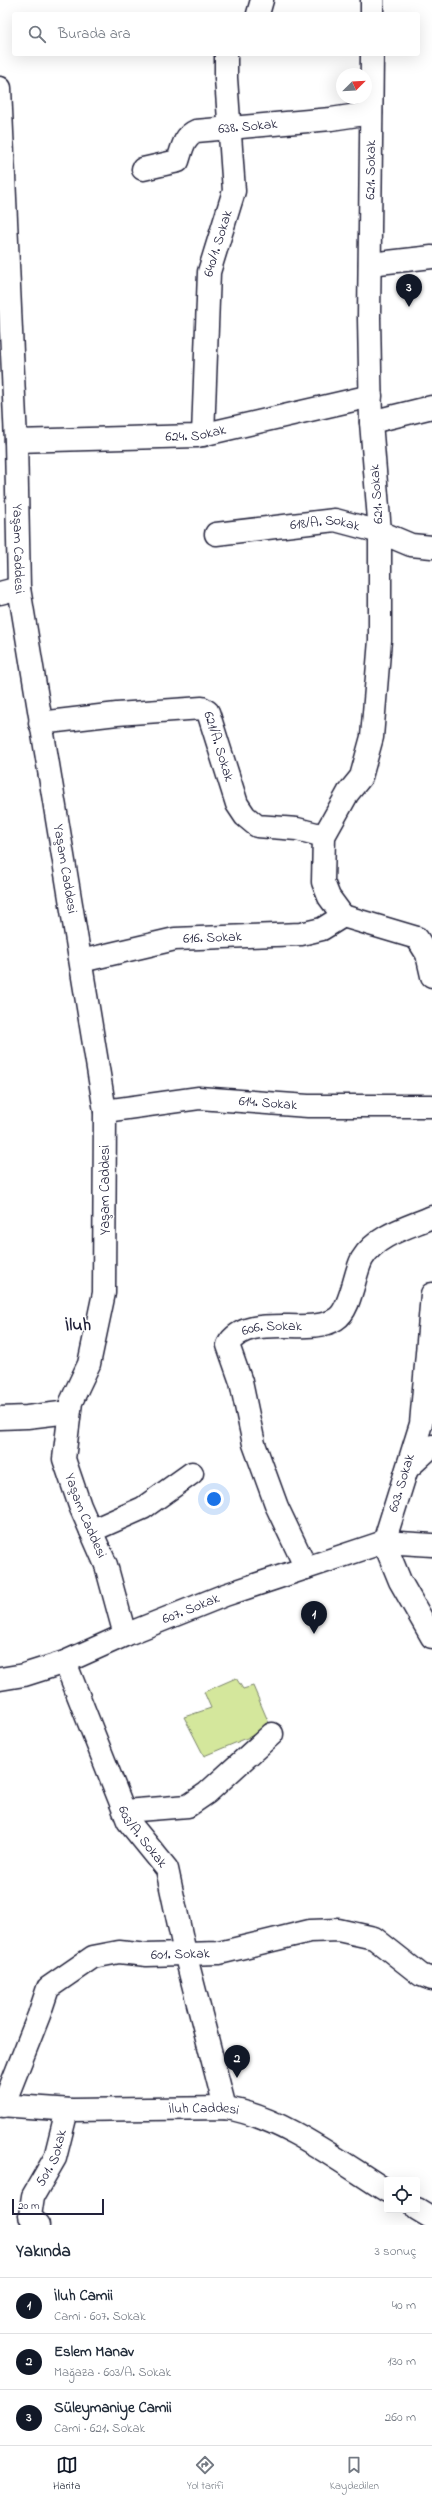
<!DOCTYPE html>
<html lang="tr">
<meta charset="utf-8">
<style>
body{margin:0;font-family:"Indie Flower",sans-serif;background:#f2f2f3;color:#1f2937}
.controls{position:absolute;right:12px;bottom:12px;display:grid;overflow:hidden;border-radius:4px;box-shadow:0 4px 16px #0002}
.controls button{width:36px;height:36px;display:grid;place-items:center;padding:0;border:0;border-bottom:1px solid #e0e1e3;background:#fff;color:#1f2937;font:20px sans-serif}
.compass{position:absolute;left:336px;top:68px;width:36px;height:36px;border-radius:50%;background:#fff;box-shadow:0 4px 16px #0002;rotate:66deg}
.scale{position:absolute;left:12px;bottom:10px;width:92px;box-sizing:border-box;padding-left:4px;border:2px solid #22223b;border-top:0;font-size:11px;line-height:14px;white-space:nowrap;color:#22223b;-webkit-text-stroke:3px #fff;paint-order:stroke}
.you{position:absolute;left:214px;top:1499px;width:14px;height:14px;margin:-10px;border:3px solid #fff;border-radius:50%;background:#1a73e8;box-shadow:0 0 0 6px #1a73e833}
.badge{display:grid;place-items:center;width:26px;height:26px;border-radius:50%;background:#111827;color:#fff;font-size:13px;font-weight:700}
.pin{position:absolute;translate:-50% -33px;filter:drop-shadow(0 1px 2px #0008)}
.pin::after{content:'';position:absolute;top:21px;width:14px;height:12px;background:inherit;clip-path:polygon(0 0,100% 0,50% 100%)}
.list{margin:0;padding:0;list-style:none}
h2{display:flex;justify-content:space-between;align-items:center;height:52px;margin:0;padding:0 16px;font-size:17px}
h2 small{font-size:13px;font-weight:400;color:#747a83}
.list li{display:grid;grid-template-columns:26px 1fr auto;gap:12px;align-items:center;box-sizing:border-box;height:56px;padding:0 16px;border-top:1px solid #e0e1e3}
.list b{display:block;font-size:15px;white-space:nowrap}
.list p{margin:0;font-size:13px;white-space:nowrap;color:#747a83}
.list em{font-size:13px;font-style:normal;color:#747a83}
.icon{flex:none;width:22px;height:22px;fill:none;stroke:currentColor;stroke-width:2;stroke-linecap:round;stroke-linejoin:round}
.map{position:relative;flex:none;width:432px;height:2225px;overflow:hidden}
.search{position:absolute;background:#fff;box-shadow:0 4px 16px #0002;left:12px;right:12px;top:12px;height:44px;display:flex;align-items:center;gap:10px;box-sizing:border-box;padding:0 14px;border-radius:4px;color:#747a83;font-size:15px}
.sheet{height:220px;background:#fff}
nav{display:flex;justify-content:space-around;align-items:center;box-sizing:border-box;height:56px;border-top:1px solid #e0e1e3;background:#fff;font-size:11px;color:#747a83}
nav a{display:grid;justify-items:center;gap:2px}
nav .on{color:#111827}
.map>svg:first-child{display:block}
.garden{fill:#d4e79c;stroke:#7b846c}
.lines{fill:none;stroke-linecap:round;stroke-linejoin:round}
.minor-casing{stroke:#22223b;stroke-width:25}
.minor{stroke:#fff;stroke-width:22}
.labels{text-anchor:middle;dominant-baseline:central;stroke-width:3;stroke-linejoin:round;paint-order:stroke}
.street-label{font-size:14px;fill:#22223b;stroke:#fff}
.district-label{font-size:18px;font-weight:bold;fill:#22223b;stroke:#fff}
</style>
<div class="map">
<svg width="432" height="2225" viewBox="0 0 432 2225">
<rect width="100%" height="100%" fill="#fff"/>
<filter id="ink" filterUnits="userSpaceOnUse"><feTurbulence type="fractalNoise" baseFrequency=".025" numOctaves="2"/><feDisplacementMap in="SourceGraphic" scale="8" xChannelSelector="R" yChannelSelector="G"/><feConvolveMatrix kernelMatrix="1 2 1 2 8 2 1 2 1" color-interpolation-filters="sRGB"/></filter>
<g filter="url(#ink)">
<polygon class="garden" points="236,1678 243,1689 253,1686 271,1728 204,1756 184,1717 211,1708 204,1692"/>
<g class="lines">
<g class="minor-casing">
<g id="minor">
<polyline points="258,14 262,0"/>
<polyline points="372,14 372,0"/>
<path id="s1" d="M0 88 16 441 19 588 105 1111 104 1293 89 1364 71 1402 64 1459 80 1506 106 1565 125 1635"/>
<path id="s2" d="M143 169 178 161C182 149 184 136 196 131L331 119 371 113"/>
<polyline points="370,264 432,257"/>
<polyline points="371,422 432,407"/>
<path id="s3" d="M203 435 209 272 234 191 226 78V54"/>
<path id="s4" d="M16 441 197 436 371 396"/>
<path id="s5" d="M216 534 335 520 380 532 411 545 432 547"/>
<polyline points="0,593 19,588"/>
<path id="s6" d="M40 723 117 714 202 708 208 712 237 804 245 816 257 826 297 829 324 836"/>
<path id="s7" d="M343 916 329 897 323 882 324 836 348 793 361 777 372 737 380 640V532L371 422 369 318 372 54"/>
<polyline points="343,916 417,938 427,954 432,976"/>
<path id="s8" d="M81 961 175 939 301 934 322 929 343 916"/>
<path id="s9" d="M105 1111 199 1098 308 1106H432"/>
<polyline points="432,1294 421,1424 384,1542 400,1581 432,1637"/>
<polyline points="0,1418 27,1417 69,1412"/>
<polyline points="408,1468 432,1446"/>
<polyline points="91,1531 143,1508 192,1473"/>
<path id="s10" d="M306 1568 277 1507 254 1444 241 1382 228 1345C247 1311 309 1337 336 1319 351 1310 354 1274 362 1259 376 1235 409 1227 432 1217"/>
<path id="s11" d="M65 1662 128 1821 167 1869 185 1953 225 2108"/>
<path id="s12" d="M0 1679 24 1675 65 1662 125 1635 225 1595 384 1542 432 1545"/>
<polyline points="125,1811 188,1806 207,1793 272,1734"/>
<path id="s13" d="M0 2105 72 2110 225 2108C281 2116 339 2161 387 2191"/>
<path id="s14" d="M3 2106 39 2015 48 1988 93 1957 119 1952 147 1955 219 1953 310 1931 338 1930 374 1938 421 1975 432 1979"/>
<polyline points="417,2209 432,2218"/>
<path id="s15" d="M38 2225 30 2216 33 2196 55 2158 67 2110"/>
</g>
</g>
<use href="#minor" class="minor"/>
</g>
</g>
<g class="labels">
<g class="street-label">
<text stroke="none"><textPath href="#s2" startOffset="124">638. Sokak</textPath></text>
<text stroke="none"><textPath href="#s7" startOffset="765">621. Sokak</textPath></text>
<text stroke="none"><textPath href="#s3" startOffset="193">640/1. Sokak</textPath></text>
<text stroke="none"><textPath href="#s4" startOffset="180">624. Sokak</textPath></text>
<text transform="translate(377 494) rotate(-94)">621. Sokak</text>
<text stroke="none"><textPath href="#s5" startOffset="110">618/A. Sokak</textPath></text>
<text stroke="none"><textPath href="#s1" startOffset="461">Yaşam Caddesi</textPath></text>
<text stroke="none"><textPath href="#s6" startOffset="206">621/A. Sokak</textPath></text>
<text stroke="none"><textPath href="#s1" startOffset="785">Yaşam Caddesi</textPath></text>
<text stroke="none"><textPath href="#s8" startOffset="134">616. Sokak</textPath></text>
<text stroke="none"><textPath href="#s9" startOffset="164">614. Sokak</textPath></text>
<text transform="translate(105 1190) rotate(-90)">Yaşam Caddesi</text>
<text stroke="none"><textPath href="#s10" startOffset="287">606. Sokak</textPath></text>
<text transform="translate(402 1483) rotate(-73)">603. Sokak</text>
<text stroke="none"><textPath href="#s1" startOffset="1445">Yaşam Caddesi</textPath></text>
<text stroke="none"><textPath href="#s12" startOffset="204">607. Sokak</textPath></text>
<text stroke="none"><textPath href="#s11" startOffset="192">603/A. Sokak</textPath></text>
<text stroke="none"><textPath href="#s14" startOffset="269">601. Sokak</textPath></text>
<text stroke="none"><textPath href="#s13" startOffset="204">İluh Caddesi</textPath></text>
<text stroke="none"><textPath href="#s15" startOffset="75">501. Sokak</textPath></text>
</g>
<g class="district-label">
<text x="78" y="1326">İluh</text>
</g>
</g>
</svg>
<div class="controls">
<button><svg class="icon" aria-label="locate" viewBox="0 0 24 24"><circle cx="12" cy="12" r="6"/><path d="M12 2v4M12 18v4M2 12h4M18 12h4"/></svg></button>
</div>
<svg class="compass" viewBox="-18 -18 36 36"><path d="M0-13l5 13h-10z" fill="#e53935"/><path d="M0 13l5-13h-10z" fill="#747a83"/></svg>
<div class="scale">20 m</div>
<div class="you"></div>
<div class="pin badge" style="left:314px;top:1634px">1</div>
<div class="pin badge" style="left:237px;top:2078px">2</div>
<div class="pin badge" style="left:409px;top:307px">3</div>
<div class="search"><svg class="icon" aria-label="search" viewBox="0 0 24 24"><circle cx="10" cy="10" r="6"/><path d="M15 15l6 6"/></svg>Burada ara</div>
</div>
<section class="sheet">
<h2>Yakında<small>3 sonuç</small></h2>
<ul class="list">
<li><span class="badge">1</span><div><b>İluh Camii</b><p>Cami · 607. Sokak</p></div><em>40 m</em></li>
<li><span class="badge">2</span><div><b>Eslem Manav</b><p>Mağaza · 603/A. Sokak</p></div><em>130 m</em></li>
<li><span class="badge">3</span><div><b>Süleymaniye Camii</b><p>Cami · 621. Sokak</p></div><em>260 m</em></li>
</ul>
</section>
<nav>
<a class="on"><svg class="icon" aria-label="map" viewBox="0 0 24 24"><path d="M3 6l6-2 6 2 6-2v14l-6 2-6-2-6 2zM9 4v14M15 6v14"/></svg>Harita</a>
<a><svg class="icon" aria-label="directions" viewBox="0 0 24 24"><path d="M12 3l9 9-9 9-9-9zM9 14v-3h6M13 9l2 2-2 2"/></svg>Yol tarifi</a>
<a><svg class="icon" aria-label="saved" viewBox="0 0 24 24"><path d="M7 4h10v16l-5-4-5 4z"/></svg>Kaydedilen</a>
</nav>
